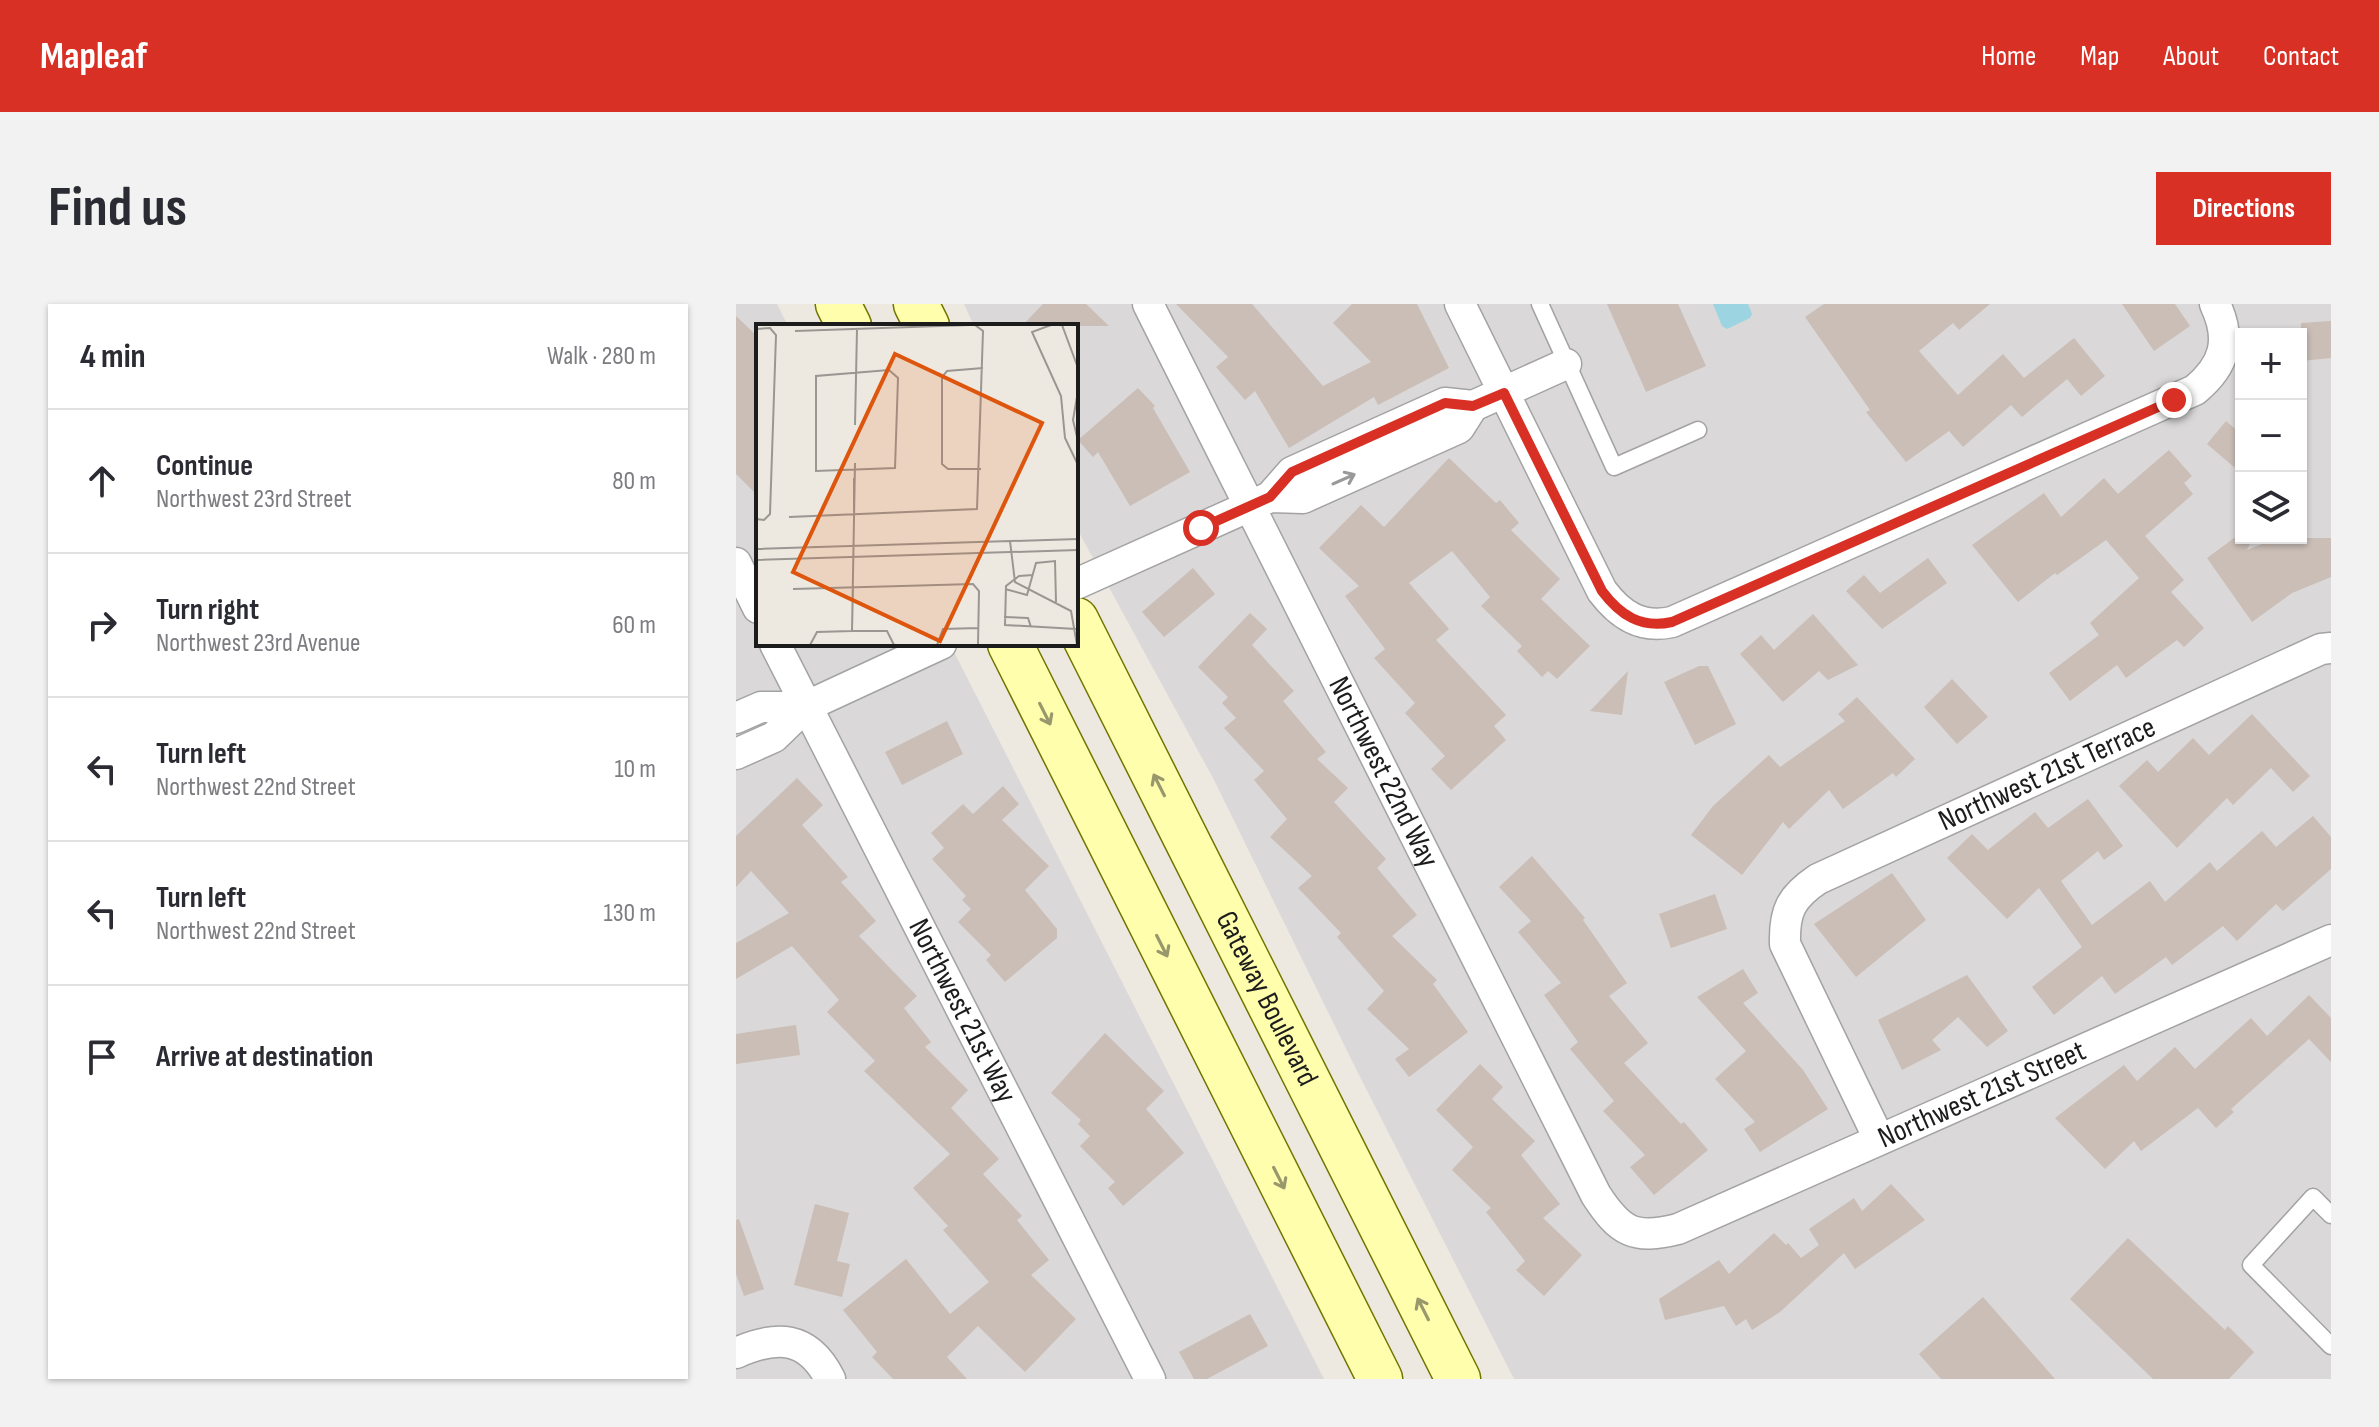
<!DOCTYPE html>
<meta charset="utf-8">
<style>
body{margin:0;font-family:"Sofia Sans Condensed",sans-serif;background:#f2f2f3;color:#2b2b33}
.controls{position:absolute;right:24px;top:24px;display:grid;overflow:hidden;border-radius:0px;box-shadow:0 2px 6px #0004}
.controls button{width:72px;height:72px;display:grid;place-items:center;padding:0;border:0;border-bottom:2px solid #e1e1e2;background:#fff;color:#2b2b33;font:40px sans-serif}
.stop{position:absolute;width:24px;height:24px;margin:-18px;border:6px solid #d93025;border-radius:50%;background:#fff}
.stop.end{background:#d93025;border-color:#fff;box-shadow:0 2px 8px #0008}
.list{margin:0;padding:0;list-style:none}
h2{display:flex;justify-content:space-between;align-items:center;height:104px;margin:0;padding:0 32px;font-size:34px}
h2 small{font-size:26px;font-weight:400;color:#7c7c81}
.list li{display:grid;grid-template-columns:52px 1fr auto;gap:24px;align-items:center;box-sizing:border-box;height:144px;padding:0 32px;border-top:2px solid #e1e1e2}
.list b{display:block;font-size:30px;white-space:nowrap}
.list p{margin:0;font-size:26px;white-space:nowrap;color:#7c7c81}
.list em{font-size:26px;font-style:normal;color:#7c7c81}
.icon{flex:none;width:44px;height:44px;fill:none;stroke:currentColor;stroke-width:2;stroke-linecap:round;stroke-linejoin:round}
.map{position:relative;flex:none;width:1595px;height:1075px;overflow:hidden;border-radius:0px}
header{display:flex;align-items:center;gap:48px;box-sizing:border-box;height:112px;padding:0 40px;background:#d93025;color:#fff}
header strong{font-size:38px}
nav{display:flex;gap:44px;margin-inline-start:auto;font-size:28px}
.intro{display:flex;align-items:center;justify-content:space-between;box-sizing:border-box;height:192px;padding:0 48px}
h1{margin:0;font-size:56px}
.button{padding:20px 36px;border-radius:0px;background:#d93025;color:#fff;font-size:28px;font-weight:700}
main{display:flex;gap:48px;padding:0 48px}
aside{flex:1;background:#fff;border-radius:0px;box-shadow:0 2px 6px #0004}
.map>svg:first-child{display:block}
.residential{fill:#dad8d9;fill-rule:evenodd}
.water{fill:#9cd5e1}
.building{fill:#cabeb6}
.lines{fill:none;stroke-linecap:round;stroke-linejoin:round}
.service-casing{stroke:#a3a3a3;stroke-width:19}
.minor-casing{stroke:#a3a3a3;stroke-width:33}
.secondary-casing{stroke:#707500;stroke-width:47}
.service{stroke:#fff;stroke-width:16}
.minor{stroke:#fff;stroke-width:30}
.secondary{stroke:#fffead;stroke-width:44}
.oneway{stroke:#999}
.oneway2{stroke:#99986c}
.route{stroke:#d93025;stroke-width:10}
.labels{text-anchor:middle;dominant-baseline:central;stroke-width:8;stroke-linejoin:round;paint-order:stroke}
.street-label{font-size:30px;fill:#1c1c1c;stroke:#fff}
.inset-road{fill:none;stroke:#9a9792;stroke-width:2}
.view{fill:#de560d;fill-opacity:0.15;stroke:#de560d;stroke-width:4}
.inset-edge{fill:none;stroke:#1c1c1c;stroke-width:4}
</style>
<header>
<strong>Mapleaf</strong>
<nav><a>Home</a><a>Map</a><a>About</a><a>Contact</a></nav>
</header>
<div class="intro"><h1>Find us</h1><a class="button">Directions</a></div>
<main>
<aside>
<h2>4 min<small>Walk · 280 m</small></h2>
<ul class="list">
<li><svg class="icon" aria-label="ahead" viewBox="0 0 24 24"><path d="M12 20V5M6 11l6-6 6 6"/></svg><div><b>Continue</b><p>Northwest 23rd Street</p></div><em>80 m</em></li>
<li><svg class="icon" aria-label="right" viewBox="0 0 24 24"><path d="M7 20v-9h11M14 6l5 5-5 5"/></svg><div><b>Turn right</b><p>Northwest 23rd Avenue</p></div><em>60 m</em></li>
<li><svg class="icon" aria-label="left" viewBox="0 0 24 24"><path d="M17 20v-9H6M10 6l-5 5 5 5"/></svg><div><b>Turn left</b><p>Northwest 22nd Street</p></div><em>10 m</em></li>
<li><svg class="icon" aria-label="left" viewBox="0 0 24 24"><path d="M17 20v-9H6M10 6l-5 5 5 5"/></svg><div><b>Turn left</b><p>Northwest 22nd Street</p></div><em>130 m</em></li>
<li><svg class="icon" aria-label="arrive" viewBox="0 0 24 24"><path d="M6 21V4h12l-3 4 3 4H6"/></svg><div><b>Arrive at destination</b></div></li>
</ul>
</aside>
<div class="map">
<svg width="1595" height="1075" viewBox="0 0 1595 1075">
<rect width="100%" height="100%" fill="#eee9e0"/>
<g class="residential">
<polygon points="0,0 41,0 52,22 22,22 22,340 214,340 588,1075 0,1075"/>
<path d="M228 0H1595V1075H778L621 767 478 476 340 223V22H238ZM1505 30H1565V234H1505Z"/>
</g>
<polygon class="water" points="977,0 1012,0 1016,10 1014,14 991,25 986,22"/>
<g class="building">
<polygon points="307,0 350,0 373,22 286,22"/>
<polygon points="440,0 516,0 587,82 635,58 597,19 616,0 681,0 713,64 642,101 638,93 553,144 519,87 509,96 480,63 492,53"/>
<polygon points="871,0 942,0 970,62 910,88"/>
<polygon points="1088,0 1254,0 1223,26 1217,19 1183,47 1222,91 1267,50 1288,74 1338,34 1369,72 1345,92 1331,75 1286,113 1275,101 1227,143 1213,127 1170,158 1130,108 1134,106 1069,13"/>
<polygon points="1386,0 1439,0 1454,22 1418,47"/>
<polygon points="0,12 22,33 22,192 0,170"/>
<polygon points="1595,17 1595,54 1565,57 1565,19"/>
<polygon points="402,84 419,102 417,104 454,168 394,202 362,148 357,153 342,136"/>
<polygon points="1490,117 1505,130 1505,169 1471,140"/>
<polygon points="1433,146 1456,172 1448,179 1457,190 1409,232 1448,276 1435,288 1468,324 1448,343 1441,336 1390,374 1381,361 1334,397 1313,369 1363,331 1354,319 1403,274 1370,236 1321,271 1319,269 1282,298 1236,241 1308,189 1325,213 1368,174 1382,190"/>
<polygon points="713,154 760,199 764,196 783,219 775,226 824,275 805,295 854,342 821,375 812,367 806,373 781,347 786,342 745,302 754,293 716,247 673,279 713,325 700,336 770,411 758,422 770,436 715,486 695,465 709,452 669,409 679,399 638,354 649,345 609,292 623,282 583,244 625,201 648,223"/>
<polygon points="1505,229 1505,234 1517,234 1511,246 1541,234 1595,234 1595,273 1556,289 1516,318 1471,254"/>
<polygon points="1192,254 1211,279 1146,325 1110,287 1128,271 1144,289"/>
<polygon points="457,264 479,290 428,333 406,308"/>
<polygon points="514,309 531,325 516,341 558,387 547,397 590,448 581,455 612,484 598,498 650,555 641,564 681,611 656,632 701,676 697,680 732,728 673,773 659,755 673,745 631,705 648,687 601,633 605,629 562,584 576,572 534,533 551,515 518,476 528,467 488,424 500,414 486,399 492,393 462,363"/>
<polygon points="1077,310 1122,361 1092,376 1083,367 1047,398 1004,350 1025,331 1038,346"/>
<polygon points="963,362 972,362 1000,420 959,441 928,378"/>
<polygon points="892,367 886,411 854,407"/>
<polygon points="1216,375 1252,413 1221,440 1188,403"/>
<polygon points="1121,393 1179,455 1160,473 1157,469 1107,505 1093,486 1053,525 1047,518 1006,571 955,531 977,502 1033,451 1044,463 1109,417 1102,410"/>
<polygon points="1516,410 1574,472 1557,488 1535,464 1497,501 1491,494 1441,544 1383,482 1411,456 1422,468 1457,434 1473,451"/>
<polygon points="211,417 227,450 166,481 149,448"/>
<polygon points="61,474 87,501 66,521 112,573 105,578 140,617 123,632 181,692 168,704 195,738 189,743 232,786 215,804 263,855 247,870 286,912 281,916 313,956 295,971 340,1015 289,1068 242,1022 211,1053 231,1075 157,1075 136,1053 141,1048 107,1006 170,955 214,1010 253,978 207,926 212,922 177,884 214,850 128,767 139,757 91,708 103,696 56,642 0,675 0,639 53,609 15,567 0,583 0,532"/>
<polygon points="267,482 283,500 266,516 313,562 289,586 321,625 321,634 269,678 250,656 255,651 222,618 235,605 226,596 230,592 196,555 208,544 195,529 227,500 237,510"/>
<polygon points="1352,495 1387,542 1368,556 1362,547 1325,577 1356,621 1414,577 1429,598 1474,558 1481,567 1526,527 1540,543 1577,512 1595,533 1595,565 1547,607 1540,600 1501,637 1487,622 1436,661 1430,653 1379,690 1366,672 1318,711 1296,683 1346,643 1303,584 1271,615 1211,554 1236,530 1252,546 1299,508 1312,524"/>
<polygon points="796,552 849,614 847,616 891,679 873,692 912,739 888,759 945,820 948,818 972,846 918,891 894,863 909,851 867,807 878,797 834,745 842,738 808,691 825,679 782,628 795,617 763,583"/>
<polygon points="1156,569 1190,616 1120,673 1078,620"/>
<polygon points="979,590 991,625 935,644 923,610"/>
<polygon points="1007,665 1022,689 1007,699 1067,766 1092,805 1024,848 1008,825 1019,818 979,775 1010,747 961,693"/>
<polygon points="1231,671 1272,727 1251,743 1222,713 1196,736 1205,746 1166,766 1142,716"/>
<polygon points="1573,691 1595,714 1595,758 1573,735 1495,805 1498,808 1480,824 1462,804 1405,847 1398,837 1369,865 1319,814 1388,761 1401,777 1439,743 1459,765 1515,714 1531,732"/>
<polygon points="60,721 64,751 0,760 0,730"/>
<polygon points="369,729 428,787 410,805 448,849 387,902 372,884 379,878 344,842 354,832 342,820 345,816 315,789"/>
<polygon points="744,760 767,783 756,795 799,837 785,851 824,900 807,914 846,951 808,992 780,966 789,957 750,908 755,904 716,866 737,843 700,806"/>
<polygon points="1155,880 1189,916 1119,965 1108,949 1044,1008 1016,1026 1010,1015 1000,1022 988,1002 929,1016 923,995 983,956 993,970 1038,929 1050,941 1052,939 1065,954 1083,941 1073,925 1118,894 1126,907"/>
<polygon points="79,900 113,909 101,957 114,960 106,993 58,981"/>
<polygon points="3,915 28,985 8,992 0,970 0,916"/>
<polygon points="1392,934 1489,1026 1492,1022 1518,1048 1493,1075 1417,1075 1334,995"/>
<polygon points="1247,993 1319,1075 1205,1075 1183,1050"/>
<polygon points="514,1010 532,1042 471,1075 458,1075 443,1048"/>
</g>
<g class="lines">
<g class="service-casing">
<g id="service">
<polyline points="804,0 878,163 962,126"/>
<polyline points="1595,911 1577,893 1515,961 1595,1042"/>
</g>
</g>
<g class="minor-casing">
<g id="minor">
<path id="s1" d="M412 0 860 891C884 928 898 936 942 925L1595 636"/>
<path d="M724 0 866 287C884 311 905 325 936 318L1459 86C1489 61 1496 36 1479 0"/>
<polyline points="534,193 556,168 709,99 737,102 830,60"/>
<polyline points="0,259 22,304"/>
<polyline points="340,280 534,193 567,194 723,124 737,102"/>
<path id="s2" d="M39 340 414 1075"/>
<polyline points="0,414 25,403 69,403"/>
<polyline points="0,450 38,433 69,403 205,340"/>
<path id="s3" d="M1143 835 1049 640C1048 607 1055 593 1082 575L1585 345 1595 344"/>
<path d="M0 1049C40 1031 72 1031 94 1075"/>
</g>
</g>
<g class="secondary-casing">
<g id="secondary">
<polyline points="102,0 113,22"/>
<polyline points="180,0 191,22"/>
<path id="s4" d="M340 316 722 1075"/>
<polyline points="274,340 644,1075"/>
</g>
</g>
<use href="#service" class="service"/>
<use href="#minor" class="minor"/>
<use href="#secondary" class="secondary"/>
</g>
<defs><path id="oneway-shaft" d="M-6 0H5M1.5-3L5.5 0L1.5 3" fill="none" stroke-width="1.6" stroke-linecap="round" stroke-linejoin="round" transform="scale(2)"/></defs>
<use class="oneway" href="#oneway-shaft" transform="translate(608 175) rotate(-24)"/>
<g class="oneway2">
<use href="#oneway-shaft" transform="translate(309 410) rotate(63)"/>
<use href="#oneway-shaft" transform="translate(423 481) rotate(-117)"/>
<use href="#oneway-shaft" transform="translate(426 642) rotate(63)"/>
<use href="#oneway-shaft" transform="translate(543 874) rotate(63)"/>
<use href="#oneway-shaft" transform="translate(687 1005) rotate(-117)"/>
</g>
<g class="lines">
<path class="route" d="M465 224 534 193 556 168 709 99 737 102 768 89 866 287C884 311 905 325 936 318L1438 96"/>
</g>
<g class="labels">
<g class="street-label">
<text stroke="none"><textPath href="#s1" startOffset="524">Northwest 22nd Way</textPath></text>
<text stroke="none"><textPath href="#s3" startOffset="546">Northwest 21st Terrace</textPath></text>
<text stroke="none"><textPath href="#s4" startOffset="424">Gateway Boulevard</textPath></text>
<text stroke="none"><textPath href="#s2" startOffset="412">Northwest 21st Way</textPath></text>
<text stroke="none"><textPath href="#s1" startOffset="1428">Northwest 21st Street</textPath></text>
</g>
</g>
<g transform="translate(20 20)">
<rect width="322" height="322" fill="#eee9e0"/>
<path class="inset-road" d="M295 1 276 8 305 72 309 114 322 141M306 1 322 44M0 5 14 4 20 11 14 190 8 196 0 195M39 7 214 1M133 46 142 54 139 144 60 147V52ZM322 67 317 96 322 117M99 101 101 5M225 145H192L186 140V53L191 47 227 44M98 187V154M33 193 221 185 227 7 219 1M254 217 259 258 315 287 321 321M0 225 322 215M0 236 322 226M277 251 263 252 250 262 249 301 320 305M37 265 217 260 223 267 222 321M249 265 271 271 280 239 299 237 300 278M248 293 272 294 275 303M96 307 99 139M96 307 97 264M54 321 61 308 96 307H131L138 321M181 321 187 305 222 304"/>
<path class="view" d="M139 30 286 99 184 317 37 248Z"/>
<rect width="322" height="322" class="inset-edge"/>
</g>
</svg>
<div class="controls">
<button>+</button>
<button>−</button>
<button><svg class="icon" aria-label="layers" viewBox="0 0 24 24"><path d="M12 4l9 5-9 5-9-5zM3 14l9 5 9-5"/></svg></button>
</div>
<div class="stop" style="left:465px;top:224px"></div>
<div class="stop end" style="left:1438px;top:96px"></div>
</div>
</main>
